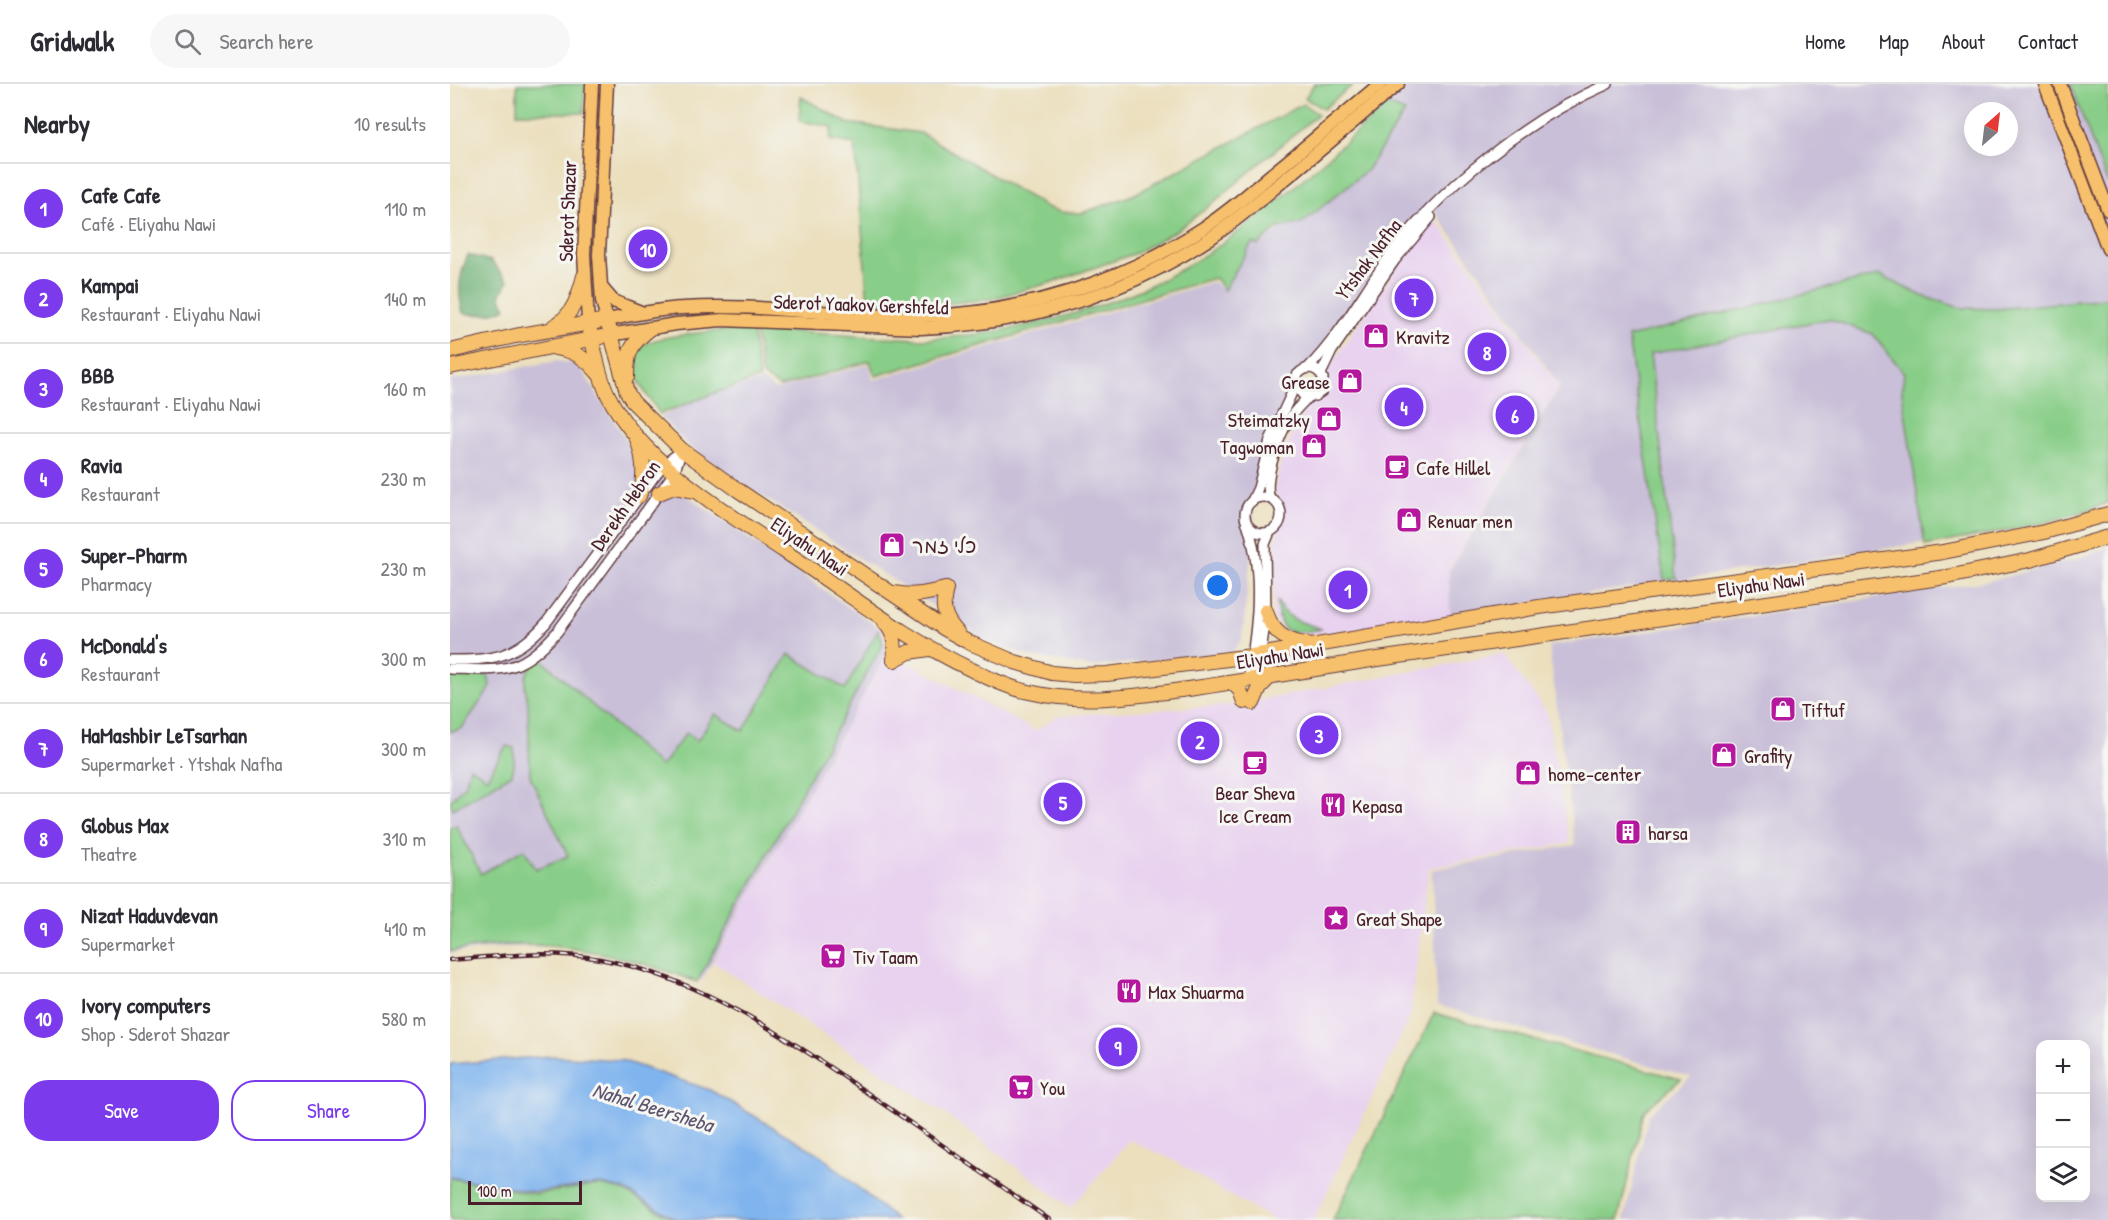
<!DOCTYPE html>
<meta charset="utf-8">
<style>
body{margin:0;font-family:"Patrick Hand","Playpen Sans Hebrew",sans-serif;background:#f7f7f7;color:#2b2b33}
.controls{position:absolute;right:18px;bottom:18px;display:grid;overflow:hidden;border-radius:12px;box-shadow:0 6px 24px #0002}
.controls button{width:54px;height:54px;display:grid;place-items:center;padding:0;border:0;border-bottom:2px solid #e1e1e2;background:#fff;color:#2b2b33;font:30px sans-serif}
.compass{position:absolute;left:1514px;top:18px;width:54px;height:54px;border-radius:50%;background:#fff;box-shadow:0 6px 24px #0002;rotate:28deg}
.scale{position:absolute;left:18px;bottom:15px;width:114px;box-sizing:border-box;padding-left:6px;border:3px solid #4a1f2b;border-top:0;font-size:16px;line-height:21px;white-space:nowrap;color:#4a1f2b;-webkit-text-stroke:4px #f6f6f2;paint-order:stroke}
.you{position:absolute;left:768px;top:502px;width:21px;height:21px;margin:-15px;border:4px solid #fff;border-radius:50%;background:#1a73e8;box-shadow:0 0 0 9px #1a73e833}
.badge{display:grid;place-items:center;width:39px;height:39px;border-radius:50%;background:#7c3aed;color:#fff;font-size:20px;font-weight:700}
.pin{position:absolute;translate:-50% -50%;border:3px solid #fff;box-shadow:0 2px 6px #0006}
.list{margin:0;padding:0;list-style:none}
h2{display:flex;justify-content:space-between;align-items:center;height:78px;margin:0;padding:0 24px;font-size:26px}
h2 small{font-size:20px;font-weight:400;color:#7c7c81}
.list li{display:grid;grid-template-columns:39px 1fr auto;gap:18px;align-items:center;box-sizing:border-box;height:90px;padding:0 24px;border-top:2px solid #e1e1e2}
.list b{display:block;font-size:22px;white-space:nowrap}
.list p{margin:0;font-size:20px;white-space:nowrap;color:#7c7c81}
.list em{font-size:20px;font-style:normal;color:#7c7c81}
.actions{display:flex;gap:12px;padding:18px 24px}
.actions a{flex:1;padding:14px 0;border:2px solid #7c3aed;border-radius:24px;text-align:center;font-size:21px;color:#7c3aed}
.actions .main{background:#7c3aed;color:#fff}
.icon{flex:none;width:33px;height:33px;fill:none;stroke:currentColor;stroke-width:2;stroke-linecap:round;stroke-linejoin:round}
.map{position:relative;flex:none;width:1658px;height:1136px;overflow:hidden}
header{display:flex;align-items:center;gap:36px;box-sizing:border-box;height:84px;padding:0 30px;background:#fff;border-bottom:2px solid #e1e1e2}
header strong{font-size:28px}
nav{display:flex;gap:33px;margin-inline-start:auto;font-size:21px}
.search{width:420px;height:54px;background:#f7f7f7;display:flex;align-items:center;gap:15px;box-sizing:border-box;padding:0 21px;border-radius:33px;color:#7c7c81;font-size:22px}
main{display:flex}
aside{flex:1;background:#fff}
.map>svg:first-child{display:block}
.built{fill:#e8d2ef}
.industrial{fill:#c9bfd8;fill-rule:evenodd}
.green{fill:#89ce88;stroke:#6a765a;stroke-width:1.5}
.forest{fill:#6eb174;stroke:#5c6850;stroke-width:1.5}
.water{fill:#7fb4ee;stroke:#646a8c;stroke-width:1.5}
.lines{fill:none;stroke-linecap:round;stroke-linejoin:round}
.minor-casing{stroke:#623c41;stroke-width:12}
.major-casing{stroke:#623c41;stroke-width:15}
.highway-casing{stroke:#623c41;stroke-width:16}
.minor{stroke:#fff;stroke-width:9}
.major{stroke:#f7c06c;stroke-width:12}
.highway{stroke:#f7c06c;stroke-width:14}
.rail-casing{stroke:#4a1f2b;stroke-width:4.5}
.rail{stroke:#f6f6f2;stroke-width:2;stroke-dasharray:7;stroke-linecap:butt}
.labels{text-anchor:middle;dominant-baseline:central;stroke-width:6;stroke-linejoin:round;paint-order:stroke}
.street-label{font-size:20px;fill:#4a1f2b;stroke:#f6f6f2}
.poi-label{font-size:20px;fill:#4a1f2b;stroke:#f6f6f2;text-anchor:start}
.water-label{font-size:21px;font-style:italic;fill:#5d536f;stroke:#f6f6f2}
</style>
<header>
<strong>Gridwalk</strong>
<div class="search"><svg class="icon" aria-label="search" viewBox="0 0 24 24"><circle cx="10" cy="10" r="6"/><path d="M15 15l6 6"/></svg>Search here</div>
<nav><a>Home</a><a>Map</a><a>About</a><a>Contact</a></nav>
</header>
<main>
<aside>
<h2>Nearby<small>10 results</small></h2>
<ul class="list">
<li><span class="badge">1</span><div><b>Cafe Cafe</b><p>Café · Eliyahu Nawi</p></div><em>110 m</em></li>
<li><span class="badge">2</span><div><b>Kampai</b><p>Restaurant · Eliyahu Nawi</p></div><em>140 m</em></li>
<li><span class="badge">3</span><div><b>BBB</b><p>Restaurant · Eliyahu Nawi</p></div><em>160 m</em></li>
<li><span class="badge">4</span><div><b>Ravia</b><p>Restaurant</p></div><em>230 m</em></li>
<li><span class="badge">5</span><div><b>Super-Pharm</b><p>Pharmacy</p></div><em>230 m</em></li>
<li><span class="badge">6</span><div><b>McDonald's</b><p>Restaurant</p></div><em>300 m</em></li>
<li><span class="badge">7</span><div><b>HaMashbir LeTsarhan</b><p>Supermarket · Ytshak Nafha</p></div><em>300 m</em></li>
<li><span class="badge">8</span><div><b>Globus Max</b><p>Theatre</p></div><em>310 m</em></li>
<li><span class="badge">9</span><div><b>Nizat Haduvdevan</b><p>Supermarket</p></div><em>410 m</em></li>
<li><span class="badge">10</span><div><b>Ivory computers</b><p>Shop · Sderot Shazar</p></div><em>580 m</em></li>
</ul>
<div class="actions"><a class="main">Save</a><a>Share</a></div>
</aside>
<div class="map">
<svg width="1658" height="1136" viewBox="0 0 1658 1136">
<rect width="100%" height="100%" fill="#f6f6f2"/>
<filter id="ink" filterUnits="userSpaceOnUse"><feTurbulence type="fractalNoise" baseFrequency=".0167" numOctaves="2"/><feDisplacementMap in="SourceGraphic" scale="12" xChannelSelector="R" yChannelSelector="G"/><feConvolveMatrix kernelMatrix="1 2 1 2 8 2 1 2 1" color-interpolation-filters="sRGB"/></filter>
<filter id="wash" filterUnits="userSpaceOnUse"><feTurbulence type="fractalNoise" baseFrequency=".008" numOctaves="4" result="noise"/><feDisplacementMap in="SourceGraphic" scale="24" xChannelSelector="R" yChannelSelector="G"/><feGaussianBlur stdDeviation="1.35" result="paint"/><feColorMatrix in="noise" values="0 0 0 0 0 0 0 0 0 0 0 0 0 0 0 0 0 1.4 0 .05"/><feComposite in="paint" operator="in"/></filter>
<g filter="url(#wash)">
<rect width="100%" height="100%" fill="#ebdfbd"/>
<g class="built">
<polygon points="985,135 1109,302 998,487 1001,532 847,553 836,550 823,533 826,451 834,428 824,406 834,368 867,301 952,176"/>
<polygon points="438,568 586,647 607,632 784,621 1054,570 1097,629 1120,759 979,784 960,932 864,1136 825,1136 773,1108 723,1076 679,1056 621,1124 490,1026 263,878"/>
</g>
<g class="industrial">
<path d="M960 0H1658V412L1517 452 1000 531 999 487 1110 302 981 122 947 156 837 311 804 403 801 470 792 555 782 568 642 583 579 572 535 555 272 386 240 363 211 333 252 313 312 296 325 306 419 280 423 296 763 198 773 205 803 159 809 161 833 143 851 140 917 83 954 31 936 18ZM1523 27H1559V63H1523Z"/>
<polygon points="106,277 128,280 178,359 221,401 432,546 435,557 437,569 252,896 176,870 125,862 59,863 0,869 0,297"/>
<path d="M1658 463V1136H1174L1199 1030 1241 993 987 921 982 786 1125 761 1099 562 1539 497 1628 475ZM1636 960V1114H1590V960Z"/>
</g>
<g class="green">
<polygon points="67,0 135,0 134,29 67,29"/>
<polygon points="864,0 904,0 873,25 855,14"/>
<polygon points="1620,0 1658,0 1658,100"/>
<polygon points="351,13 397,39 471,49 596,123 611,128 632,129 683,111 853,20 868,30 758,123 727,146 686,169 603,198 541,215 493,220 418,219 405,60 380,56 382,43 349,37"/>
<path d="M937 21 955 28 917 86 852 139 828 144 808 161 802 159 774 206 765 194 425 292 420 277 330 303 312 291 305 245C345 248 386 251 427 253 443 253 460 255 476 255 563 251 669 224 744 178 815 134 875 75 937 21Z"/>
<path d="M1430 191 1472 212 1511 224 1547 225 1658 214V419C1600 441 1536 450 1475 462L1452 308 1454 289 1423 250 1379 235 1200 270 1226 494 1214 496 1178 253Z"/>
<path d="M302 245 309 294 265 309 210 330C200 315 180 293 185 273 186 269 189 264 193 261 211 250 278 246 302 245Z"/>
<path d="M827 517C835 535 854 539 872 545 841 550 828 554 827 517Z"/>
<path d="M428 546 431 552 433 560 247 898C185 874 121 858 55 861 36 862 18 865 0 867V744L6 741 31 790 74 765 86 785 118 772 80 692 78 619 75 603 76 592 82 579 91 575 211 683 236 649 247 657 265 630 293 647 339 570 395 605Z"/>
<polygon points="0,591 37,591 39,595 40,604 12,644 0,648"/>
<polygon points="56,662 64,664 64,681 62,690 3,725 0,718 16,699 20,683 37,694"/>
<polygon points="984,929 1231,995 1194,1027 1168,1136 883,1136"/>
<polygon points="0,1094 85,1110 149,1101 173,1106 225,1136 0,1136"/>
</g>
<path class="forest" d="M18 171 41 177 58 197 50 212 56 224C42 231 29 232 13 229 7 205 9 193 18 171Z"/>
<polygon class="water" points="100,972 171,976 260,1006 369,1070 446,1136 228,1136 173,1105 150,1100 85,1108 0,1093 0,980"/>
</g>
<g filter="url(#ink)">
<g class="lines">
<g class="minor-casing">
<g id="minor">
<path d="M858 284C890 252 912 210 939 173 991 103 1077 35 1158 0"/>
<polyline points="871,290 882,267 945,176 981,133"/>
<circle cx="813" cy="431" r="18"/>
<path d="M820 415C813 396 829 351 840 334 845 326 852 319 859 313"/>
<path d="M802 417 808 404 820 356 845 302 847 291C856 281 867 282 873 294L872 307 865 312H854L845 302"/>
<path d="M0 576C43 577 66 573 96 539L203 394 214 380 230 368"/>
<path d="M0 585C53 586 69 591 107 548L224 389 232 366"/>
<polyline points="807,595 816,533 815,460 820,448"/>
<path d="M798 597C807 546 814 492 798 442"/>
</g>
</g>
<g class="major-casing">
<g id="major">
<path d="M157 0 149 171 152 217 157 236C182 231 208 225 233 224 313 219 393 234 473 232 572 230 672 198 755 143 778 128 800 109 822 90 858 61 894 30 930 0"/>
<polyline points="1595,0 1658,165"/>
<polyline points="1610,0 1658,126"/>
<polyline points="151,203 163,217 191,228"/>
<polyline points="138,238 134,170 142,0"/>
<path d="M160 251 226 240 272 236 471 244C575 240 675 211 762 153 787 136 810 116 834 96 872 65 910 32 948 0"/>
</g>
</g>
<g class="highway-casing">
<g id="highway">
<path d="M138 238C144 262 147 288 158 311 190 376 275 428 334 467 397 508 454 554 522 586 540 595 559 604 579 608 630 620 680 613 731 606 797 597 862 585 928 575 1118 548 1307 520 1497 493L1580 476 1658 453"/>
<path d="M104 242C123 232 129 211 134 192"/>
<path d="M105 264C125 266 136 275 149 290"/>
<polyline points="0,267 65,252 157,236 177,308 183,318 232,366 288,406 495,545 518,558 565,578 602,589 624,591 657,590 802,572 1089,523 1493,468 1594,448 1658,430"/>
<polyline points="0,283 151,253"/>
<path d="M177 293C177 269 180 260 200 245"/>
<path d="M187 355C194 374 196 393 189 412"/>
<polyline points="209,409 224,403 244,407"/>
<path d="M496 505C491 523 494 534 507 548"/>
<path d="M445 509C463 513 478 509 496 505"/>
<path d="M816 527C821 547 836 558 856 560"/>
<path d="M435 539C445 549 446 562 444 576"/>
<polyline points="444,576 459,568 479,565"/>
<polyline points="782,599 790,606 794,618"/>
<polyline points="803,619 810,603 821,592"/>
</g>
</g>
<use href="#minor" class="minor"/>
<use href="#major" class="major"/>
<use href="#highway" class="highway"/>
<g class="rail-casing">
<path id="rail" d="M0 876C50 872 100 866 150 875 257 895 351 963 439 1024 493 1061 546 1099 600 1136"/>
</g>
<use href="#rail" class="rail"/>
</g>
</g>
<defs>
<g id="shop-square" transform="scale(1.35)"><rect x="-9" y="-9" width="18" height="18" rx="4" fill="#b5179e" stroke="#f6f6f2"/><path d="M-5-2.5h2.3a2.7 3.5 0 0 1 5.4 0H5L5.5 6h-11ZM-1.5-2.5h3a1.5 2.3 0 0 0-3 0Z" fill="#fff"/></g>
<g id="cafe-square" transform="scale(1.35)"><rect x="-9" y="-9" width="18" height="18" rx="4" fill="#b5179e" stroke="#f6f6f2"/><path d="M-5.5-4.5H6V0H3Q3 3.5 0 3.5H-2.5Q-5.5 3.5-5.5 0ZM3-3.2v2h1.7v-2ZM-6 4.5H4V6H-6Z" fill="#fff"/></g>
<g id="restaurant-square" transform="scale(1.35)"><rect x="-9" y="-9" width="18" height="18" rx="4" fill="#b5179e" stroke="#f6f6f2"/><path d="M-5-6h1v4h1v-4h1v4h1v-4h1v5L-1.5 .5V6h-2V.5L-5-1ZM5-6V6H3V1.5H1.5Q1.5-4 5-6Z" fill="#fff"/></g>
<g id="building-square" transform="scale(1.35)"><rect x="-9" y="-9" width="18" height="18" rx="4" fill="#b5179e" stroke="#f6f6f2"/><path d="M-4-6H4V6H1V3H-1V6H-4ZM-2.5-4.3h1.7v1.8h-1.7ZM.8-4.3h1.7v1.8H.8ZM-2.5-1h1.7V.8h-1.7ZM.8-1h1.7V.8H.8Z" fill="#fff"/></g>
<g id="sight-square" transform="scale(1.35)"><rect x="-9" y="-9" width="18" height="18" rx="4" fill="#b5179e" stroke="#f6f6f2"/><path d="M0-6L1.8-2.2L6-1.7L2.9 1.2L3.7 5.4L0 3.3L-3.7 5.4L-2.9 1.2L-6-1.7L-1.8-2.2Z" fill="#fff"/></g>
<g id="supermarket-square" transform="scale(1.35)"><rect x="-9" y="-9" width="18" height="18" rx="4" fill="#b5179e" stroke="#f6f6f2"/><path d="M-6-5.5h2.5l.6 2H6L4.5 2H-2.5L-4.4-4H-6ZM-1.5 3.2a1.3 1.3 0 1 0 .1 0ZM3 3.2a1.3 1.3 0 1 0 .1 0Z" fill="#fff"/></g>
</defs>
<g fill-rule="evenodd">
<use href="#shop-square" x="926" y="252"/>
<use href="#shop-square" x="900" y="297"/>
<use href="#shop-square" x="879" y="335"/>
<use href="#shop-square" x="864" y="362"/>
<use href="#cafe-square" x="947" y="383"/>
<use href="#shop-square" x="959" y="436"/>
<use href="#shop-square" x="442" y="461"/>
<use href="#shop-square" x="1333" y="625"/>
<use href="#shop-square" x="1274" y="671"/>
<use href="#cafe-square" x="805" y="679"/>
<use href="#shop-square" x="1078" y="689"/>
<use href="#restaurant-square" x="883" y="721"/>
<use href="#building-square" x="1178" y="748"/>
<use href="#sight-square" x="886" y="834"/>
<use href="#supermarket-square" x="383" y="872"/>
<use href="#restaurant-square" x="679" y="907"/>
<use href="#supermarket-square" x="571" y="1003"/>
</g>
<g class="labels">
<g class="street-label">
<text transform="translate(117 127) rotate(-88)">Sderot Shazar</text>
<text transform="translate(918 175) rotate(-53)">Ytshak Nafha</text>
<text transform="translate(411 220) rotate(2)">Sderot Yaakov Gershfeld</text>
<text transform="translate(175 421) rotate(-55)">Derekh Hebron</text>
<text transform="translate(360 462) rotate(34)">Eliyahu Nawi</text>
<text transform="translate(1311 500) rotate(-8)">Eliyahu Nawi</text>
<text transform="translate(830 571) rotate(-9)">Eliyahu Nawi</text>
</g>
<g class="poi-label">
<text x="946" y="252">Kravitz</text>
<text x="880" y="297" text-anchor="end">Grease</text>
<text x="860" y="335" text-anchor="end">Steimatzky</text>
<text x="844" y="362" text-anchor="end">Tagwoman</text>
<text x="966" y="383">Cafe Hillel</text>
<text x="978" y="436">Renuar men</text>
<text x="462" y="461">כלי זמר</text>
<text x="1352" y="625">Tiftuf</text>
<text x="1294" y="671">Grafity</text>
<text x="1098" y="689">home-center</text>
<text x="805" y="708" text-anchor="middle">Bear Sheva<tspan x="805" dy="23">Ice Cream</tspan></text>
<text x="902" y="721">Kepasa</text>
<text x="1198" y="748">harsa</text>
<text x="906" y="834">Great Shape</text>
<text x="403" y="872">Tiv Taam</text>
<text x="698" y="907">Max Shuarma</text>
<text x="590" y="1003">You</text>
</g>
<g class="water-label">
<text transform="translate(203 1023) rotate(17)">Nahal Beersheba</text>
</g>
</g>
</svg>
<div class="controls">
<button>+</button>
<button>−</button>
<button><svg class="icon" aria-label="layers" viewBox="0 0 24 24"><path d="M12 4l9 5-9 5-9-5zM3 14l9 5 9-5"/></svg></button>
</div>
<svg class="compass" viewBox="-18 -18 36 36"><path d="M0-13l5 13h-10z" fill="#e53935"/><path d="M0 13l5-13h-10z" fill="#7c7c81"/></svg>
<div class="scale">100 m</div>
<div class="you"></div>
<div class="pin badge" style="left:898px;top:506px">1</div>
<div class="pin badge" style="left:750px;top:657px">2</div>
<div class="pin badge" style="left:869px;top:651px">3</div>
<div class="pin badge" style="left:954px;top:323px">4</div>
<div class="pin badge" style="left:613px;top:718px">5</div>
<div class="pin badge" style="left:1065px;top:331px">6</div>
<div class="pin badge" style="left:964px;top:214px">7</div>
<div class="pin badge" style="left:1037px;top:268px">8</div>
<div class="pin badge" style="left:668px;top:963px">9</div>
<div class="pin badge" style="left:198px;top:165px">10</div>
</div>
</main>
